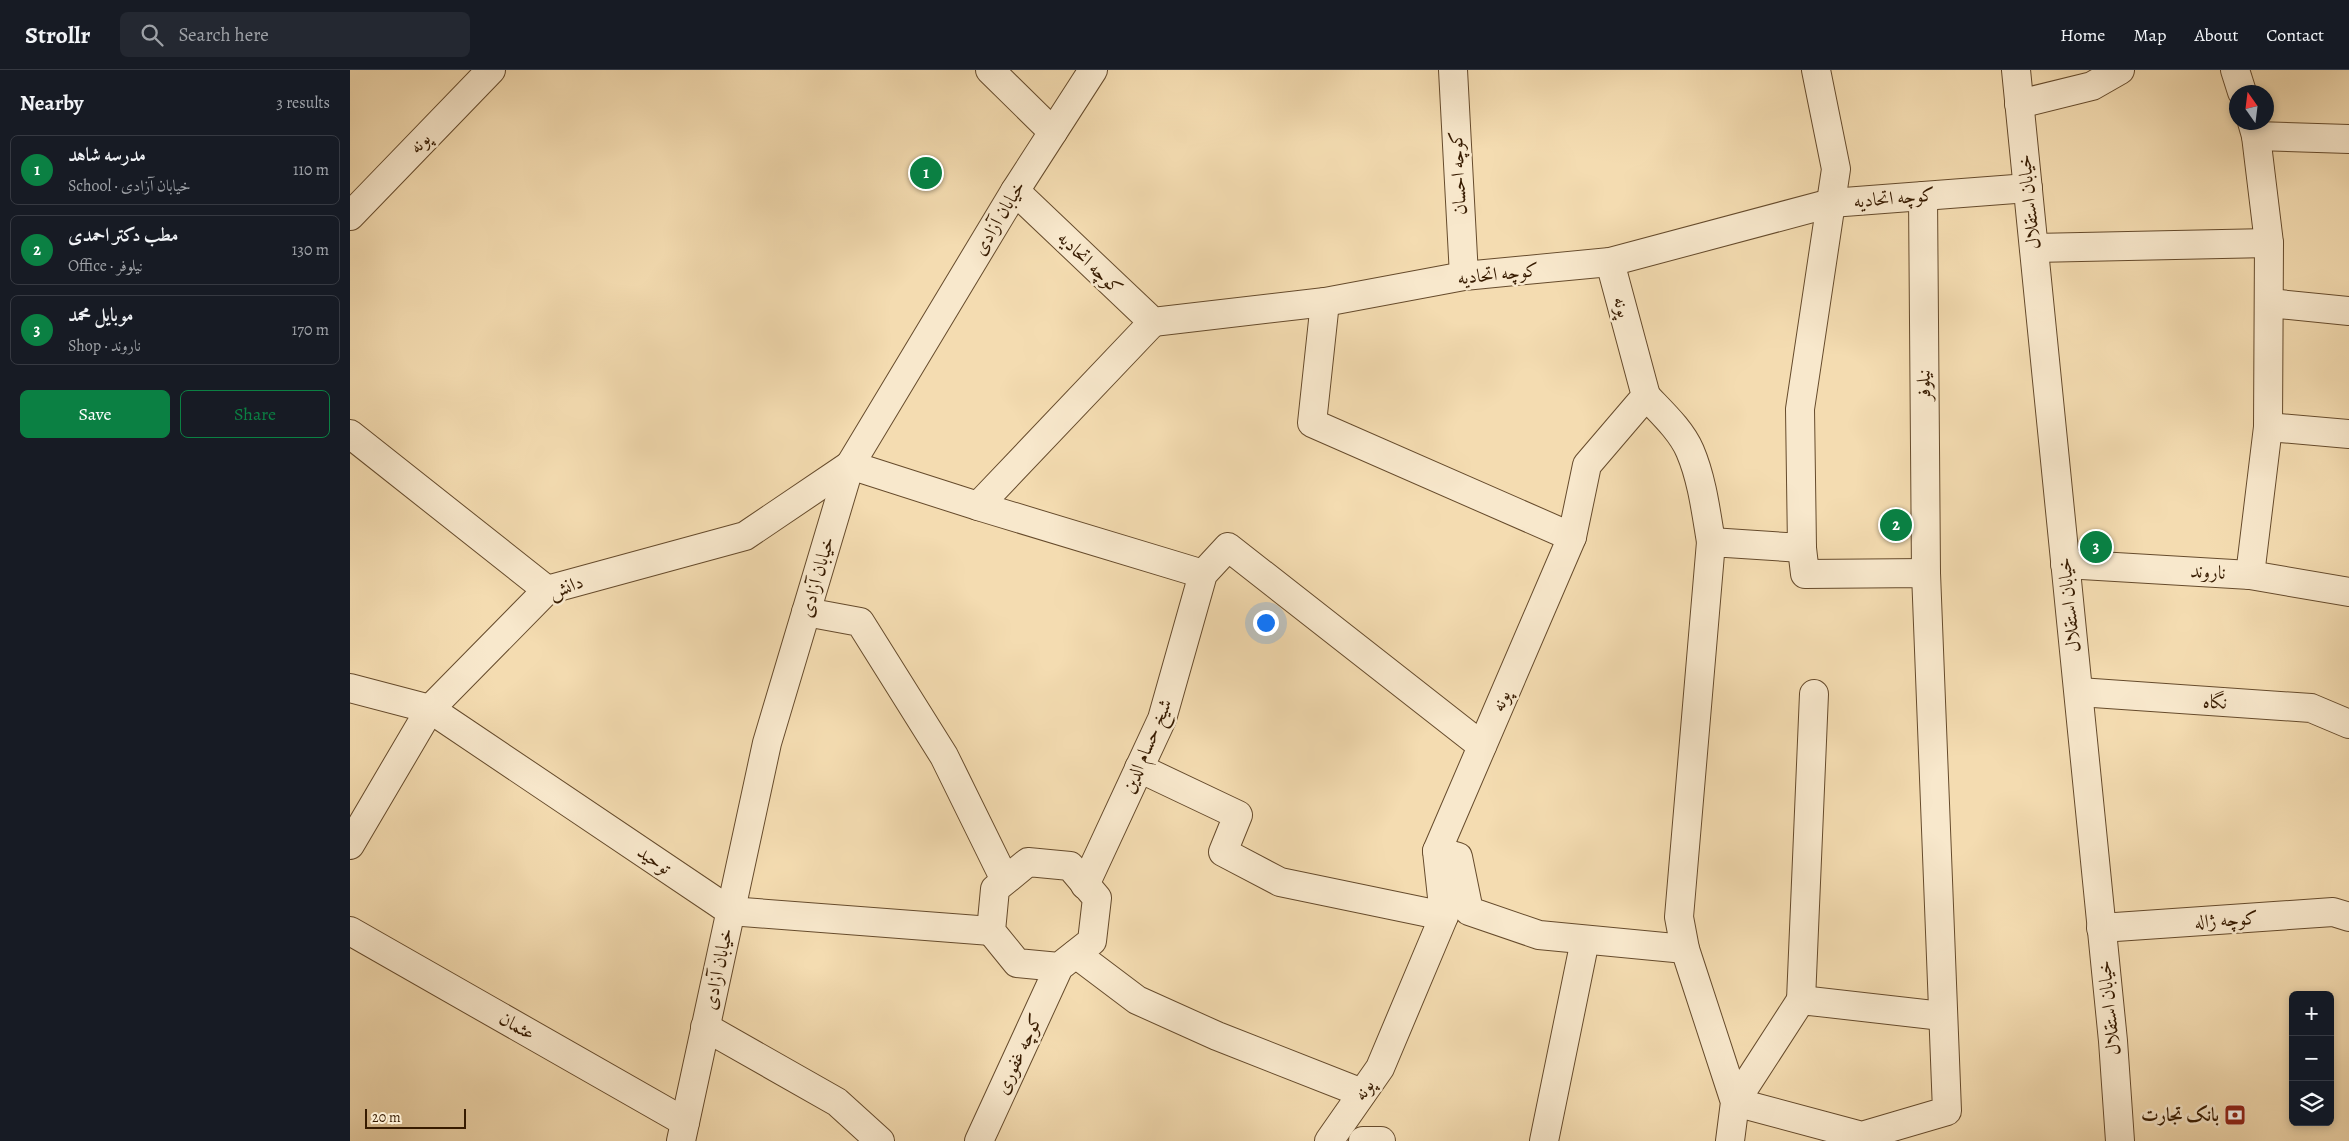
<!DOCTYPE html>
<meta charset="utf-8">
<style>
body{margin:0;font-family:Alegreya,Amiri,serif;background:#242831;color:#f1f3f6}
.controls{position:absolute;right:15px;bottom:15px;display:grid;overflow:hidden;border-radius:8px;box-shadow:0 2px 8px #0003}
.controls button{width:45px;height:45px;display:grid;place-items:center;padding:0;border:0;border-bottom:1px solid #363941;background:#171b24;color:#f1f3f6;font:25px sans-serif}
.compass{position:absolute;left:1879px;top:15px;width:45px;height:45px;border-radius:50%;background:#171b24;box-shadow:0 2px 8px #0003;rotate:346deg}
.scale{position:absolute;left:15px;bottom:12px;width:101px;box-sizing:border-box;padding-left:5px;border:2px solid #371b00;border-top:0;font-size:14px;line-height:18px;white-space:nowrap;color:#371b00;-webkit-text-stroke:4px #f8e8cc;paint-order:stroke}
.you{position:absolute;left:915px;top:552px;width:18px;height:18px;margin:-12px;border:4px solid #fff;border-radius:50%;background:#1a73e8;box-shadow:0 0 0 8px #1a73e833}
.badge{display:grid;place-items:center;width:32px;height:32px;border-radius:50%;background:#0b8043;color:#fff;font-size:16px;font-weight:700}
.pin{position:absolute;translate:-50% -50%;border:2px solid #fff;box-shadow:0 1px 5px #0006}
.list{margin:0;padding:0;list-style:none}
h2{display:flex;justify-content:space-between;align-items:center;height:65px;margin:0;padding:0 20px;font-size:21px}
h2 small{font-size:16px;font-weight:400;color:#9ea1a6}
.list li{display:grid;grid-template-columns:32px 1fr auto;gap:15px;align-items:center;box-sizing:border-box;height:70px;margin:0 10px 10px;padding:0 10px;border:1px solid #363941;border-radius:8px}
.list b{display:block;font-size:19px;white-space:nowrap}
.list p{margin:0;font-size:16px;white-space:nowrap;color:#9ea1a6}
.list em{font-size:16px;font-style:normal;color:#9ea1a6}
.actions{display:flex;gap:10px;padding:15px 20px}
.actions a{flex:1;padding:11px 0;border:1px solid #0b8043;border-radius:8px;text-align:center;font-size:18px;color:#0b8043}
.actions .main{background:#0b8043;color:#fff}
.icon{flex:none;width:28px;height:28px;fill:none;stroke:currentColor;stroke-width:2;stroke-linecap:round;stroke-linejoin:round}
.map{position:relative;flex:none;width:1999px;height:1071px;overflow:hidden}
header{display:flex;align-items:center;gap:30px;box-sizing:border-box;height:70px;padding:0 25px;background:#171b24;border-bottom:1px solid #363941}
header strong{font-size:24px}
nav{display:flex;gap:28px;margin-inline-start:auto;font-size:18px}
.search{width:350px;height:45px;background:#242831;display:flex;align-items:center;gap:12px;box-sizing:border-box;padding:0 18px;border-radius:8px;color:#9ea1a6;font-size:19px}
main{display:flex}
aside{flex:1;background:#171b24}
.map>svg:first-child{display:block}
.lines{fill:none;stroke-linecap:round;stroke-linejoin:round}
.minor-casing{stroke:#664b2c;stroke-width:30}
.minor{stroke:#f8e8cc;stroke-width:28}
.labels{text-anchor:middle;dominant-baseline:central;stroke-width:5;stroke-linejoin:round;paint-order:stroke}
.street-label{font-size:19px;fill:#371b00;stroke:#f8e8cc}
.poi-label{font-size:19px;font-weight:bold;fill:#371b00;stroke:#f8e8cc;text-anchor:end}
</style>
<header>
<strong>Strollr</strong>
<div class="search"><svg class="icon" aria-label="search" viewBox="0 0 24 24"><circle cx="10" cy="10" r="6"/><path d="M15 15l6 6"/></svg>Search here</div>
<nav><a>Home</a><a>Map</a><a>About</a><a>Contact</a></nav>
</header>
<main>
<aside>
<h2>Nearby<small>3 results</small></h2>
<ul class="list">
<li><span class="badge">1</span><div><b>مدرسه شاهد</b><p>School · خیابان آزادی</p></div><em>110 m</em></li>
<li><span class="badge">2</span><div><b>مطب دکتر احمدی</b><p>Office · نیلوفر</p></div><em>130 m</em></li>
<li><span class="badge">3</span><div><b>موبایل محمد</b><p>Shop · ناروند</p></div><em>170 m</em></li>
</ul>
<div class="actions"><a class="main">Save</a><a>Share</a></div>
</aside>
<div class="map">
<svg width="1999" height="1071" viewBox="0 0 1999 1071">
<rect width="100%" height="100%" fill="#f4dcb1"/>
<filter id="stains"><feTurbulence type="fractalNoise" baseFrequency=".004" numOctaves="4"/><feColorMatrix values="0 0 0 0 .2 0 0 0 0 .09 0 0 0 0 .02 0 0 0 .5 -.17"/></filter>
<radialGradient id="worn" r=".72"><stop offset=".6" stop-color="#630" stop-opacity="0"/><stop offset="1" stop-color="#630" stop-opacity=".3"/></radialGradient>
<g class="lines">
<g class="minor-casing">
<g id="minor">
<polyline points="640,0 703,62"/>
<polyline points="1103,0 1114,206"/>
<polyline points="1666,0 1763,971 1770,1071"/>
<polyline points="1885,0 1892,22"/>
<polyline points="1669,34 1742,16 1770,0"/>
<polyline points="1906,66 1999,69"/>
<polyline points="665,121 803,252 975,232 1114,206 1260,192 1481,133 1678,118"/>
<polyline points="1573,126 1576,503"/>
<polyline points="0,146 141,0"/>
<polyline points="1684,178 1919,173"/>
<polyline points="975,232 962,353 1222,467"/>
<polyline points="1919,233 1999,241"/>
<path d="M1296 326C1311 342 1331 360 1340 381 1352 409 1356 442 1361 472"/>
<polyline points="1918,357 1999,364"/>
<polyline points="0,364 197,520"/>
<polyline points="628,436 853,504"/>
<polyline points="1715,494 1900,505 1999,522"/>
<polyline points="1900,505 1918,357 1919,173 1906,66 1902,52"/>
<polyline points="456,542 510,552 594,686 655,810"/>
<polyline points="0,618 80,639 380,841 641,861"/>
<polyline points="1729,622 1961,638 1999,654"/>
<polyline points="789,698 888,745 873,782 930,812 1094,846"/>
<polyline points="0,775 80,639 197,520 395,466 500,395 628,436 803,252"/>
<polyline points="1087,781 1108,787 1119,841 1189,865 1335,879"/>
<polyline points="735,815 812,649 853,504 878,477 1132,676"/>
<polyline points="1751,858 1983,842 1999,847"/>
<polyline points="0,861 335,1052"/>
<polyline points="726,884 787,930 867,966 1012,1023"/>
<polyline points="1451,930 1464,624"/>
<polyline points="355,957 487,1032 530,1071"/>
<polyline points="1385,1032 1512,1066 1597,1041 1576,503 1455,504 1452,478"/>
<polyline points="1385,1032 1451,930 1592,946"/>
<polyline points="331,1071 417,673 500,395 665,121 743,0"/>
<polyline points="629,1071 709,897 742,871 747,828 720,796 678,792 645,819 641,861 667,893 709,897"/>
<polyline points="979,1071 1030,998 1094,846 1087,781 1222,467 1237,395 1296,326 1260,192"/>
<polyline points="1013,1071 1031,1071"/>
<polyline points="1194,1071 1235,870"/>
<polyline points="1380,1071 1385,1032 1335,879 1329,847 1361,472 1452,478 1450,339 1486,99 1466,0"/>
</g>
</g>
<use href="#minor" class="minor"/>
</g>
<defs>
<g id="bank-square" transform="scale(1.125)"><rect x="-9" y="-9" width="18" height="18" rx="4" fill="#8f2418" stroke="#f8e8cc"/><path d="M-6-4H6V4H-6ZM0-2.3a2.3 2.3 0 1 0 0 4.6a2.3 2.3 0 1 0 0-4.6Z" fill="#fff"/></g>
</defs>
<g fill-rule="evenodd">
<use href="#bank-square" x="1885" y="1045"/>
</g>
<g class="labels">
<g class="street-label">
<text transform="translate(70 73) rotate(-46)">پونه</text>
<text transform="translate(1108 103) rotate(-93)">کوچه احسان</text>
<text transform="translate(1544 128) rotate(-5)">کوچه اتحادیه</text>
<text transform="translate(1679 132) rotate(-96)">خیابان استقلال</text>
<text transform="translate(649 148) rotate(-59)">خیابان آزادی</text>
<text transform="translate(740 193) rotate(44)">کوچه اتحادیه</text>
<text transform="translate(1148 204) rotate(-6)">کوچه اتحادیه</text>
<text transform="translate(1272 237) rotate(75)">پونه</text>
<text transform="translate(1574 315) rotate(-91)">نیلوفر</text>
<text transform="translate(1858 502) rotate(3)">ناروند</text>
<text transform="translate(467 507) rotate(-74)">خیابان آزادی</text>
<text transform="translate(216 517) rotate(-20)">دانش</text>
<text transform="translate(1719 535) rotate(-96)">خیابان استقلال</text>
<text transform="translate(1151 631) rotate(-67)">پونه</text>
<text transform="translate(1865 632) rotate(4)">نگاه</text>
<text transform="translate(797 676) rotate(-67)">شیخ حسام الدین</text>
<text transform="translate(304 790) rotate(34)">توحید</text>
<text transform="translate(1876 850) rotate(-4)">کوچه ژاله</text>
<text transform="translate(368 899) rotate(-78)">خیابان آزادی</text>
<text transform="translate(1759 938) rotate(-96)">خیابان استقلال</text>
<text transform="translate(167 956) rotate(30)">عثمان</text>
<text transform="translate(669 984) rotate(-65)">کوچه غفوری</text>
<text transform="translate(1014 1020) rotate(-55)">پونه</text>
</g>
<g class="poi-label">
<text x="1869" y="1045">بانک تجارت</text>
</g>
</g>
<rect width="100%" height="100%" filter="url(#stains)"/>
<rect width="100%" height="100%" fill="url(#worn)"/>
</svg>
<div class="controls">
<button>+</button>
<button>−</button>
<button><svg class="icon" aria-label="layers" viewBox="0 0 24 24"><path d="M12 4l9 5-9 5-9-5zM3 14l9 5 9-5"/></svg></button>
</div>
<svg class="compass" viewBox="-18 -18 36 36"><path d="M0-13l5 13h-10z" fill="#e53935"/><path d="M0 13l5-13h-10z" fill="#9ea1a6"/></svg>
<div class="scale">20 m</div>
<div class="you"></div>
<div class="pin badge" style="left:576px;top:103px">1</div>
<div class="pin badge" style="left:1546px;top:455px">2</div>
<div class="pin badge" style="left:1746px;top:477px">3</div>
</div>
</main>
